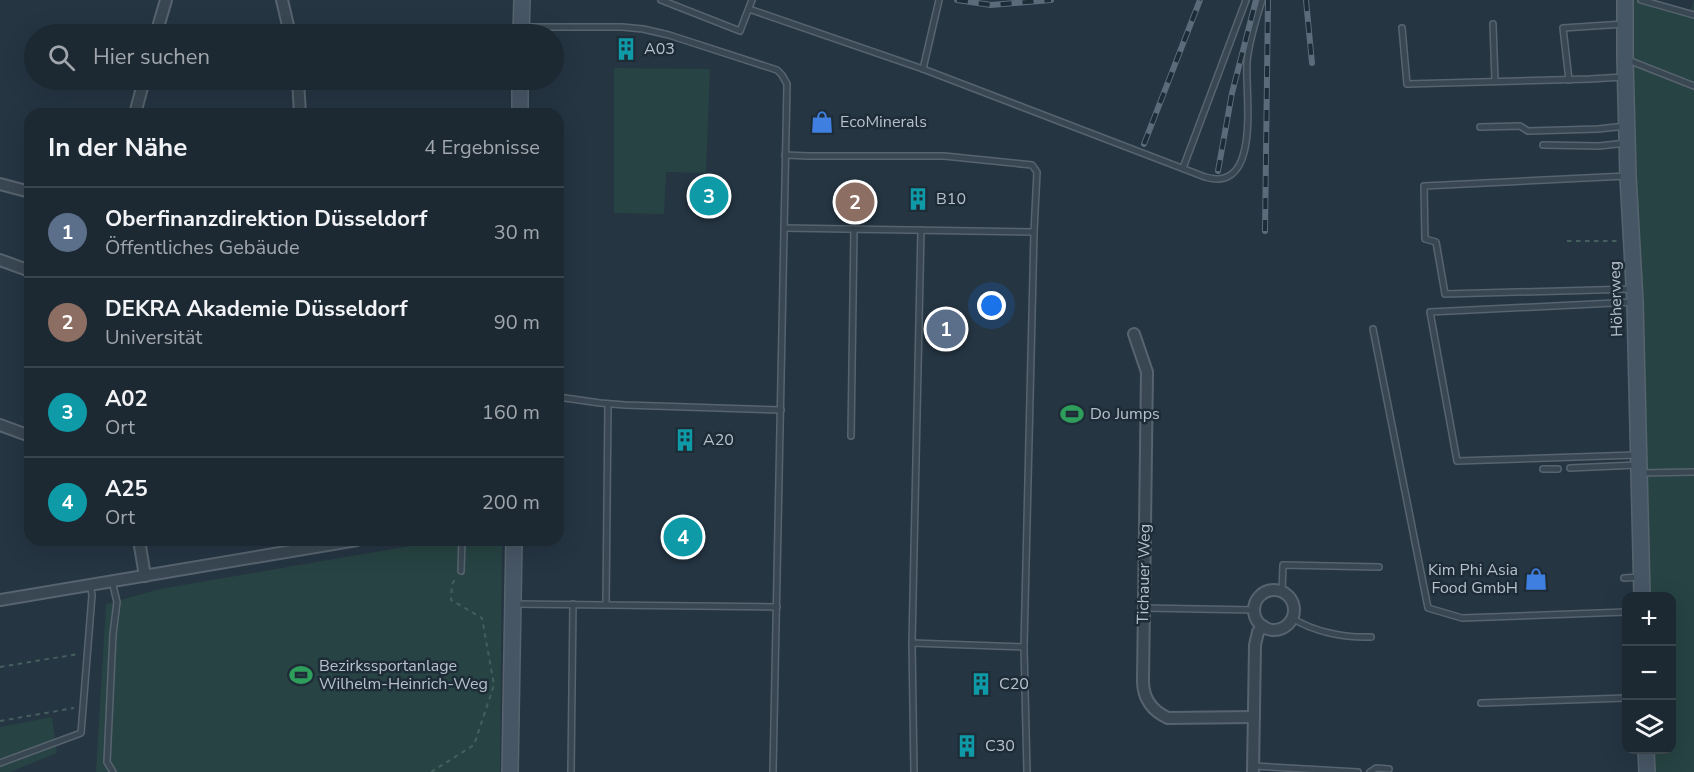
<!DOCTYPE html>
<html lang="de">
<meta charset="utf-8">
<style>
body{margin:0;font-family:"Nunito Sans",sans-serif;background:#25303a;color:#f1f3f6}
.controls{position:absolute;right:18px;bottom:18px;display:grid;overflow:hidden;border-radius:12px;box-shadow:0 6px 24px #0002}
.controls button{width:54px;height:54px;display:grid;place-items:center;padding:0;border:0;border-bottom:2px solid #3a444d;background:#1c2832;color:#f1f3f6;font:30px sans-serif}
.you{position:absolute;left:992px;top:306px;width:21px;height:21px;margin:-15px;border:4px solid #fff;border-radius:50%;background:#1a73e8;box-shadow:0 0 0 9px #1a73e833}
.badge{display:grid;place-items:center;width:39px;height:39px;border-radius:50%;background:#d6ab8b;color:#fff;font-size:20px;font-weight:700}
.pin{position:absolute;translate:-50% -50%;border:3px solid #fff;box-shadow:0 2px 6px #0006}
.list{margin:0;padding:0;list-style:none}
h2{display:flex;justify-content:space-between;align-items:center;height:78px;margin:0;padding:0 24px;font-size:26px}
h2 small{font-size:20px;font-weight:400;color:#a0a6ac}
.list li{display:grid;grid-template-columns:39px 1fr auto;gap:18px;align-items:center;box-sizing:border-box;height:90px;padding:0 24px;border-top:2px solid #3a444d}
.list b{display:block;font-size:22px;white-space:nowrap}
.list p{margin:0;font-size:20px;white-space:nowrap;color:#a0a6ac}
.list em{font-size:20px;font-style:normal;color:#a0a6ac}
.icon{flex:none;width:33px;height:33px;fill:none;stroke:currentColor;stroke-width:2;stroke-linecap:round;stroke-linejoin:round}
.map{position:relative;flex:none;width:1694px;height:772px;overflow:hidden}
.search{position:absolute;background:#1c2832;box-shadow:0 6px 24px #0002;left:24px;top:24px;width:540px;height:66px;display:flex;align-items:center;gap:15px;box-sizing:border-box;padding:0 21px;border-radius:33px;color:#a0a6ac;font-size:22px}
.panel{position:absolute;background:#1c2832;box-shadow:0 6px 24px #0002;left:24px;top:108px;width:540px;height:438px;border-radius:18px}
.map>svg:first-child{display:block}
.green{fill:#274343}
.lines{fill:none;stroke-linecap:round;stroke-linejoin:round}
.lane-casing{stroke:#57646f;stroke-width:8}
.street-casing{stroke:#57646f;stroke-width:14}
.secondary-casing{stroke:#57646f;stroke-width:18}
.path{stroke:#455f5e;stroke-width:2;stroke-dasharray:4.5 4.5;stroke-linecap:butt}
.lane{stroke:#394752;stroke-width:5}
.street{stroke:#394752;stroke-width:10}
.secondary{stroke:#475665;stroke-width:15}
.rail-casing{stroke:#5b6b79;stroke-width:6}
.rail{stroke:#1e2c37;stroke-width:4;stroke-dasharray:11;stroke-linecap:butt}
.labels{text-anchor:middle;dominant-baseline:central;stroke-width:5;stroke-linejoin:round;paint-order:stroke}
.poi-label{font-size:16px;fill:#b6c1cc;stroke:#1e2c37;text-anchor:start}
.street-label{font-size:16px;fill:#b6c1cc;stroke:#1e2c37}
</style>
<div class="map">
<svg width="1694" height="772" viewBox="0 0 1694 772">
<rect width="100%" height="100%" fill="#253542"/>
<g class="green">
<polygon points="1632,0 1650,0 1690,12 1694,0 1694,772 1653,772 1652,750 1672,750 1672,596 1648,596"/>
<polygon points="614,68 710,69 706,173 666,172 664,214 614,213"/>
<polygon points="445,540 502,540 500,772 96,772 106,604 160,589"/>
<polygon points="52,717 57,753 10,772 0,772 0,727"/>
</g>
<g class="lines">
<g class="lane-casing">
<g id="lane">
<polyline points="661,0 740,31 752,0"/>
<polyline points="1641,0 1694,15"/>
<path d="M749 9 923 69 1205 177C1262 194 1245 94 1247 63 1248 44 1256 19 1262 0"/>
<polyline points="1493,24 1495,81"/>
<polyline points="524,27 622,27 643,29 669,35 777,70 782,75 787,84 773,772"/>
<polyline points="1402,28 1407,84 1590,79 1623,77"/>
<polyline points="1628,60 1694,86"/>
<polyline points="923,69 939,0"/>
<polyline points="1569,80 1563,28 1624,24"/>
<polyline points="1480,127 1520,126 1528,131 1598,129 1626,126"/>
<polyline points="1543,145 1599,146 1626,143"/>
<polyline points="785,155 808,156 944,156 1032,165 1037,172 1034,232 1024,647 1027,772"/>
<polyline points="1183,168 1246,0"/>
<polyline points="1626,176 1424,186 1425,239 1436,242 1445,294 1633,289"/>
<polyline points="784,228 1034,232"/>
<polyline points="1634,302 1430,312 1457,461 1636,455"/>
<polyline points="1373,329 1428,608 1462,618 1626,612"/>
<polyline points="558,397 600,403 625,405 781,410"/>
<polyline points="851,436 854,229"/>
<polyline points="1570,468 1637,465"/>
<polyline points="1543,469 1558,469"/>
<polyline points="1640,473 1694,472"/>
<polyline points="461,571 462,540"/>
<polyline points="1624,578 1640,577"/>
<polyline points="112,581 117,602 113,634 107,762 113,772"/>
<polyline points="1282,592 1283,565 1379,567"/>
<polyline points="515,604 777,607"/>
<polyline points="606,604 608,404"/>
<polyline points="1144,608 1254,610"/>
<path d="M1292 618C1314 632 1345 638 1371 637"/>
<polyline points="912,643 1024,647"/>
<polyline points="1481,703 1626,698"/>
<polyline points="0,763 81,733 92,595 90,584"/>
<polyline points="1254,766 1358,772"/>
<polyline points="571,772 573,604"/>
<polyline points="914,772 912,643 921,230"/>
<polyline points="1370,772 1376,768 1389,769"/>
</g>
</g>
<g class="street-casing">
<g id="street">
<polyline points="282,0 290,34"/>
<polyline points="156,34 166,0"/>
<polyline points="298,80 300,114"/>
<polyline points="135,114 144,80"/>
<polyline points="0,184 30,192"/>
<polyline points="0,260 30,271"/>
<path d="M1134 334 1147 372 1143 681C1143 698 1152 711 1168 718L1254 717"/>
<polyline points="0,425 30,436"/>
<polyline points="139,540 145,576"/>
<circle cx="1274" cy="610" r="20"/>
<polyline points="0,600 357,540"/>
<polyline points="1253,772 1255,645 1258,632 1263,626"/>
</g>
</g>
<g class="secondary-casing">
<g id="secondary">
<polyline points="1625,0 1625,59 1628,176 1635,302 1642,596"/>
<polyline points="521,34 522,0"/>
<polyline points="520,114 520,80"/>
<polyline points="1646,750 1647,772"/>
<polyline points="510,772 514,540"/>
</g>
</g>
<g class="path">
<polyline points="1567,241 1618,241"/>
<polyline points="0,667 78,654"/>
<polyline points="0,721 74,708"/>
<polyline points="431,772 474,745 494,685 482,618 451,600 452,584 456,578"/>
</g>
<use href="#lane" class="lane"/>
<use href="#street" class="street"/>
<use href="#secondary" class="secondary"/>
<g class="rail-casing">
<g id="rail">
<polyline points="957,0 991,5 1051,0"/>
<polyline points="1306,0 1312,63"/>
<polyline points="1144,144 1200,0"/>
<polyline points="1218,171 1232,93 1256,0"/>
<polyline points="1265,231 1268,0"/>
</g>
</g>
<use href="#rail" class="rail"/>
</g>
<defs>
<g id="building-bare" transform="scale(1.8)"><path d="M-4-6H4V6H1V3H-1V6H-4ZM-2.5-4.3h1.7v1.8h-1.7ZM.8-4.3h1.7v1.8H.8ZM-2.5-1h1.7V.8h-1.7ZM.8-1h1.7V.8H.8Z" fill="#0f9aa8" stroke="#1e2c37" stroke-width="2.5" paint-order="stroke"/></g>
<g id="shop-bare" transform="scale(1.8)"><path d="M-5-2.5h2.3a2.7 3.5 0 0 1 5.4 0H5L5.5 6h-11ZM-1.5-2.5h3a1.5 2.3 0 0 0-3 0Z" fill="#3f7fe0" stroke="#1e2c37" stroke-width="2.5" paint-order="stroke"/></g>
<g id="stadium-bare" transform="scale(1.8)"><path d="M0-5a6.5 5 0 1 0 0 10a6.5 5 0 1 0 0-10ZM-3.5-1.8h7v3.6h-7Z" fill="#2e9e5b" stroke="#1e2c37" stroke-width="2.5" paint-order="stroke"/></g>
</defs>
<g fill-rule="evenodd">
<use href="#building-bare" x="626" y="49"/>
<use href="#shop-bare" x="822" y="122"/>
<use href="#building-bare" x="918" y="199"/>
<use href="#stadium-bare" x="1072" y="414"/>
<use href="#building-bare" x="685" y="440"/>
<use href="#shop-bare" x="1536" y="579"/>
<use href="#stadium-bare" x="301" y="675"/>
<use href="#building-bare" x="981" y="684"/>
<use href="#building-bare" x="967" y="746"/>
</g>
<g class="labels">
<g class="poi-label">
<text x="644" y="49">A03</text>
<text x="840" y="122">EcoMinerals</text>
<text x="936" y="199">B10</text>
<text x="1090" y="414">Do Jumps</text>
<text x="703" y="440">A20</text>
<text x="1518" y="570" text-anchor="end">Kim Phi Asia<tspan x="1518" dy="18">Food GmbH</tspan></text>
<text x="319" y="666">Bezirkssportanlage<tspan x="319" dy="18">Wilhelm-Heinrich-Weg</tspan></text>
<text x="999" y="684">C20</text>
<text x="985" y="746">C30</text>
</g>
<g class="street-label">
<text transform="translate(1616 299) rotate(-92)">Höherweg</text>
<text transform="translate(1144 574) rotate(-89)">Tichauer Weg</text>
</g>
</g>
</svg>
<div class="controls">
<button>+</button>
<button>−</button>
<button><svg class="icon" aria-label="layers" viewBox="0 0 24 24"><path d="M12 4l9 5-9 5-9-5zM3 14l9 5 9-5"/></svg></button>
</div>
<div class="you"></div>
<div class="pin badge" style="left:946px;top:329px;background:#5c6f8a">1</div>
<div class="pin badge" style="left:855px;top:202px;background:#8d6e63">2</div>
<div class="pin badge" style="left:709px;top:196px;background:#0f9aa8">3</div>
<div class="pin badge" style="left:683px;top:537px;background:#0f9aa8">4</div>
<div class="search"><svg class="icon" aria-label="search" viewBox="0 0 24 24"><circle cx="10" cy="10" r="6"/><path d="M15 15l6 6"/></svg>Hier suchen</div>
<section class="panel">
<h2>In der Nähe<small>4 Ergebnisse</small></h2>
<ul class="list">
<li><span class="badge" style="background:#5c6f8a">1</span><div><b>Oberfinanzdirektion Düsseldorf</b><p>Öffentliches Gebäude</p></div><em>30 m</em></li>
<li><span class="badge" style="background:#8d6e63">2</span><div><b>DEKRA Akademie Düsseldorf</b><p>Universität</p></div><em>90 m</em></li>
<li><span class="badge" style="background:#0f9aa8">3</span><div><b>A02</b><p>Ort</p></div><em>160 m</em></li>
<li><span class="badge" style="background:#0f9aa8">4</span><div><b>A25</b><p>Ort</p></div><em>200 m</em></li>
</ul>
</section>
</div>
